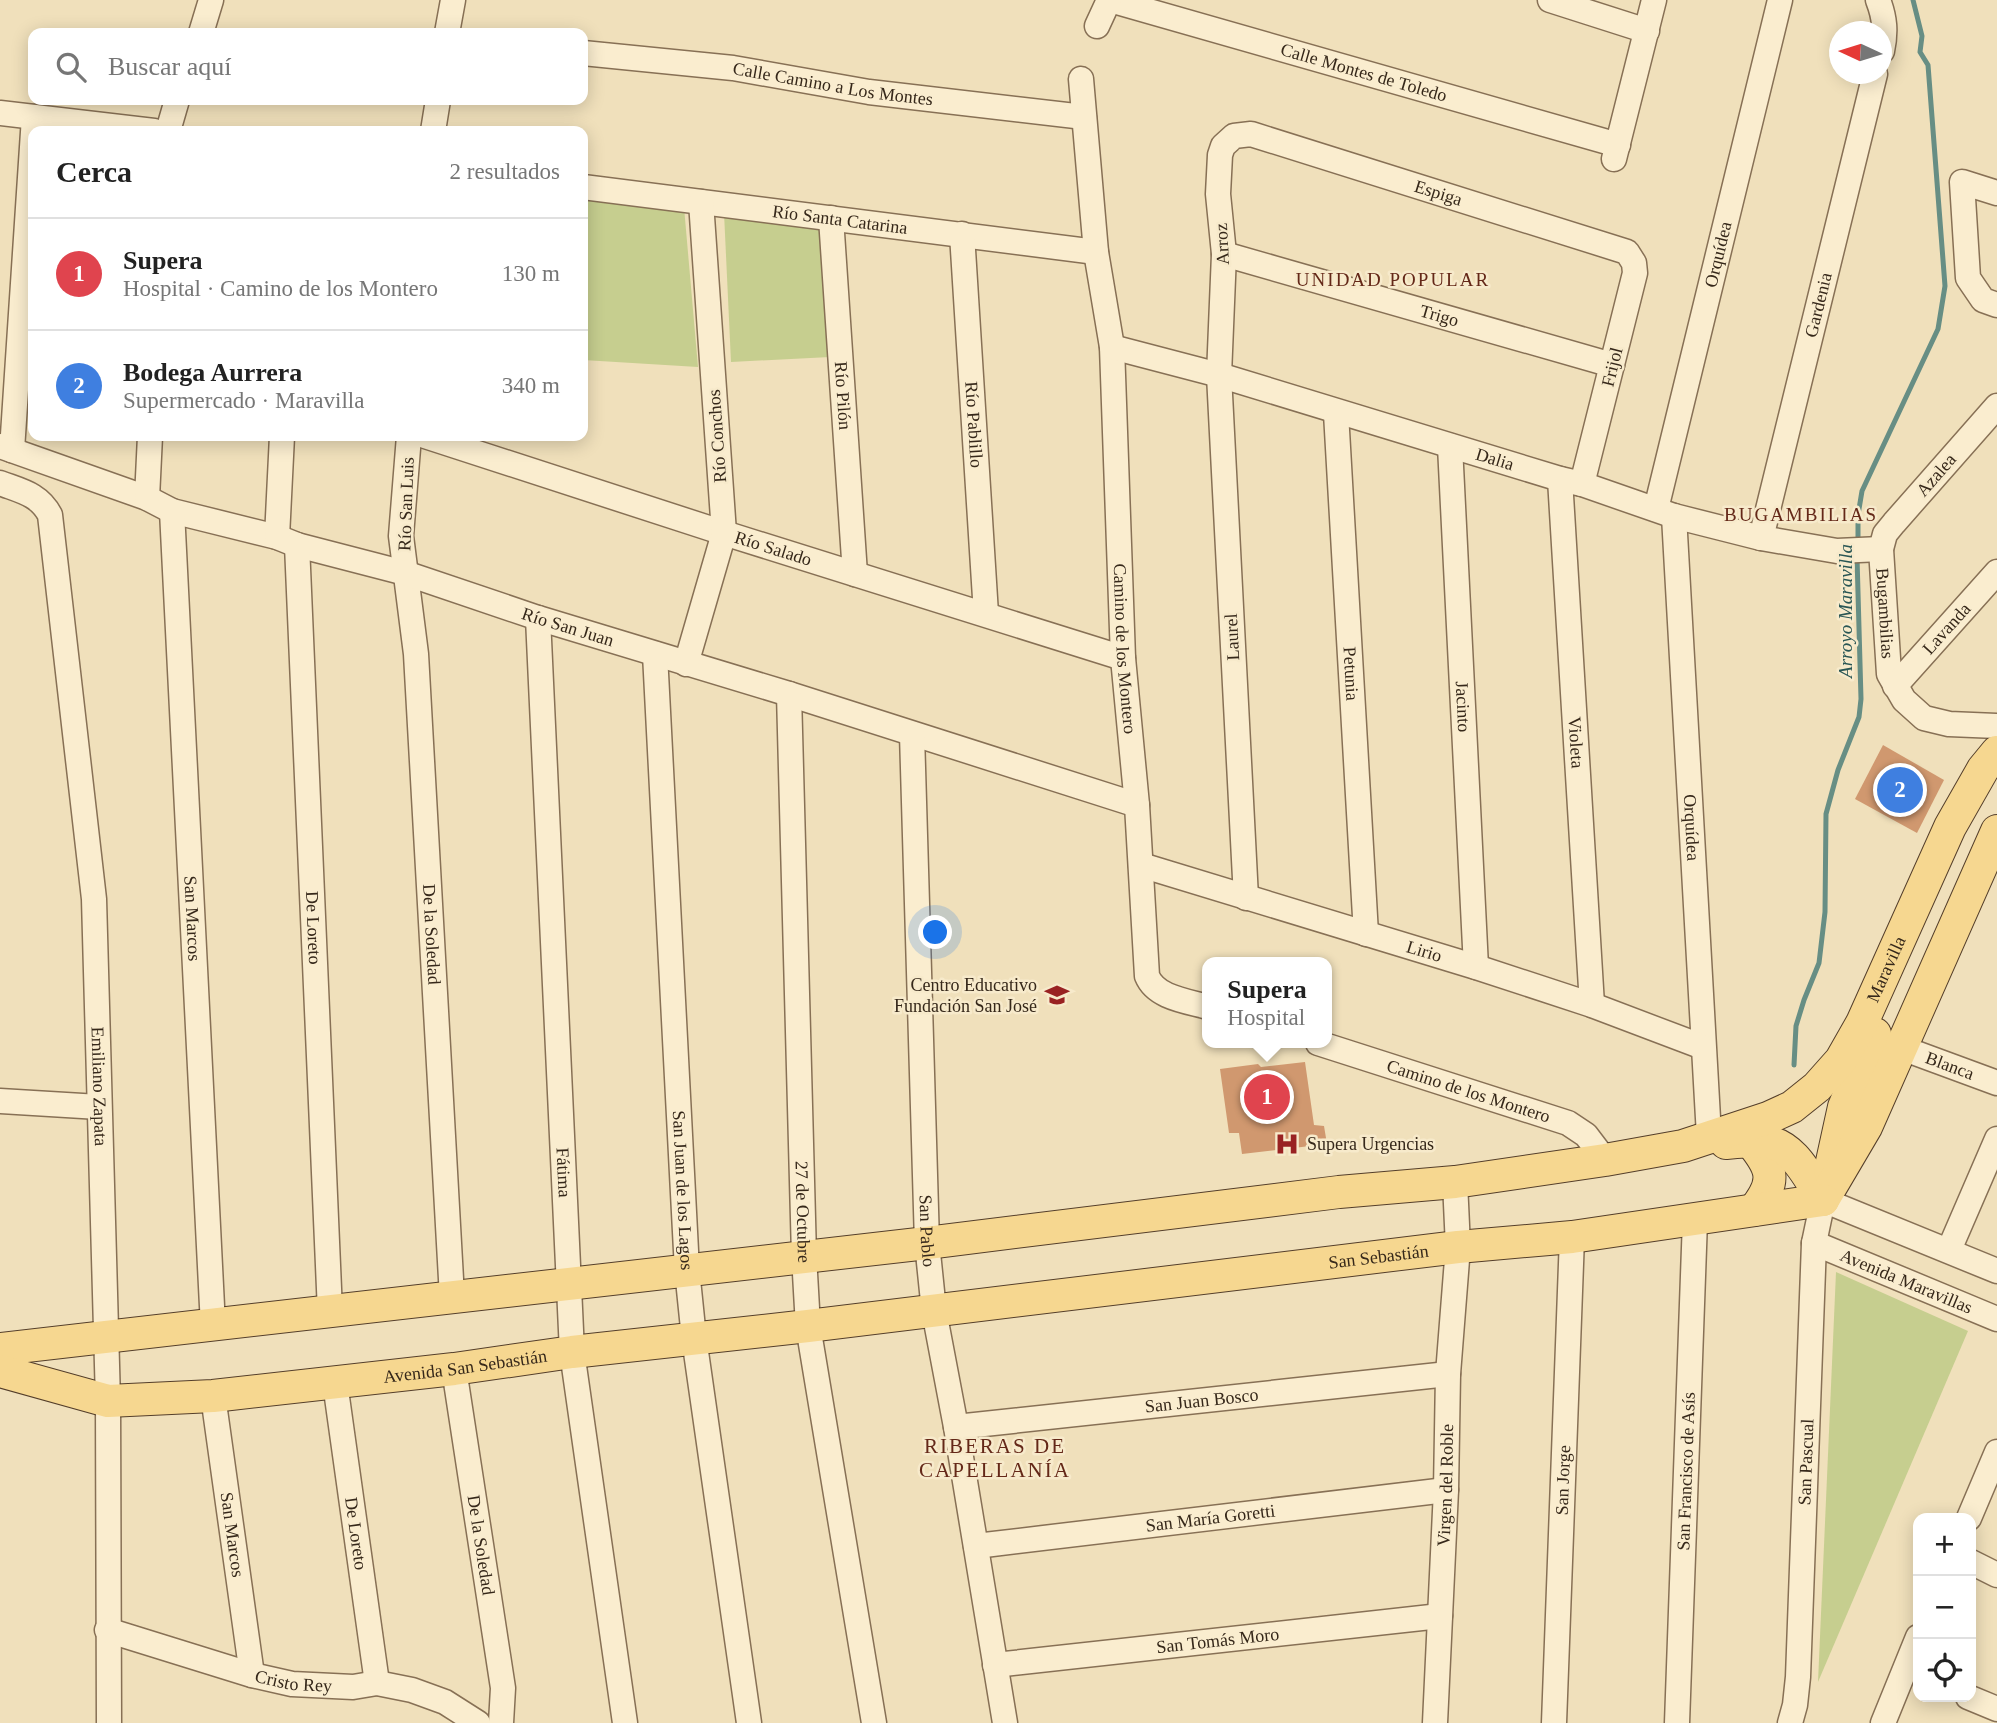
<!DOCTYPE html>
<html lang="es">
<meta charset="utf-8">
<style>
body{margin:0;font-family:Georgia,serif;background:#f2f2f2;color:#222}
.controls{position:absolute;right:21px;bottom:21px;display:grid;overflow:hidden;border-radius:14px;box-shadow:0 4px 18px #0003}
.controls button{width:63px;height:63px;display:grid;place-items:center;padding:0;border:0;border-bottom:2px solid #e0e0e0;background:#fff;color:#222;font:35px sans-serif}
.compass{position:absolute;left:1829px;top:21px;width:63px;height:63px;border-radius:50%;background:#fff;box-shadow:0 4px 18px #0003;rotate:274deg}
.you{position:absolute;left:936px;top:933px;width:24px;height:24px;margin:-18px;border:5px solid #fff;border-radius:50%;background:#1a73e8;box-shadow:0 0 0 10px #1a73e833}
.badge{display:grid;place-items:center;width:46px;height:46px;border-radius:50%;background:#922;color:#fff;font-size:23px;font-weight:700}
.pin{position:absolute;translate:-50% -50%;border:4px solid #fff;box-shadow:0 2px 7px #0006}
.popup{position:absolute;left:1202px;top:957px;width:130px;height:91px;box-sizing:border-box;display:grid;place-content:center;border-radius:14px;background:#fff;filter:drop-shadow(0 2px 5px #0005);font-size:23px;white-space:nowrap;color:#767676}
.popup b{font-size:26px;color:#222}
.popup::after{content:'';position:absolute;left:50%;top:100%;margin-left:-14px;border:14px solid transparent;border-top-color:#fff}
.list{margin:0;padding:0;list-style:none}
h2{display:flex;justify-content:space-between;align-items:center;height:91px;margin:0;padding:0 28px;font-size:30px}
h2 small{font-size:23px;font-weight:400;color:#767676}
.list li{display:grid;grid-template-columns:46px 1fr auto;gap:21px;align-items:center;box-sizing:border-box;height:112px;padding:0 28px;border-top:2px solid #e0e0e0}
.list b{display:block;font-size:26px;white-space:nowrap}
.list p{margin:0;font-size:23px;white-space:nowrap;color:#767676}
.list em{font-size:23px;font-style:normal;color:#767676}
.icon{flex:none;width:38px;height:38px;fill:none;stroke:currentColor;stroke-width:2;stroke-linecap:round;stroke-linejoin:round}
.map{position:relative;flex:none;width:1997px;height:1723px;overflow:hidden}
.search{position:absolute;background:#fff;box-shadow:0 4px 18px #0003;left:28px;top:28px;width:560px;height:77px;display:flex;align-items:center;gap:18px;box-sizing:border-box;padding:0 24px;border-radius:14px;color:#767676;font-size:26px}
.panel{position:absolute;background:#fff;box-shadow:0 4px 18px #0003;left:28px;top:126px;width:560px;height:315px;border-radius:14px}
.map>svg:first-child{display:block}
.green{fill:#c6ce8f}
.lines{fill:none;stroke-linecap:round;stroke-linejoin:round}
.stream{stroke:#678e84;stroke-width:5}
.building{fill:#d0986f}
.minor-casing{stroke:#877055;stroke-width:27}
.major-casing{stroke:#543e2a;stroke-width:34}
.minor{stroke:#faedcf;stroke-width:24}
.major{stroke:#f6d790;stroke-width:32}
.labels{text-anchor:middle;dominant-baseline:central;stroke-width:5;stroke-linejoin:round;paint-order:stroke}
.street-label{font-size:18px;fill:#36281a;stroke:#f7eacb}
.poi-label{font-size:18px;fill:#36281a;stroke:#f7eacb;text-anchor:end}
.neighbourhood-label{font-size:19px;letter-spacing:2px;fill:#642818;stroke:#f7eacb}
.water-label{font-size:19px;font-style:italic;fill:#295654;stroke:#f7eacb}
.quarter-label{font-size:21px;letter-spacing:2px;fill:#642818;stroke:#f7eacb}
</style>
<div class="map">
<svg width="1997" height="1723" viewBox="0 0 1997 1723">
<rect width="100%" height="100%" fill="#f0e0bb"/>
<g class="green">
<polygon points="583,193 684,207 698,367 583,360"/>
<polygon points="724,213 821,229 830,357 731,362"/>
<polygon points="1836,1272 1968,1331 1818,1682"/>
</g>
<g class="lines">
<g class="stream">
<polyline points="1858,544 1858,515 1862,491 1938,329 1945,286 1928,65 1920,52 1922,36 1913,0"/>
<polyline points="1794,1065 1796,1026 1804,1000 1819,963 1825,912 1826,814 1838,770 1859,717 1861,699 1857,557"/>
</g>
</g>
<g class="building">
<polygon points="1883,745 1944,780 1917,833 1855,799"/>
<polygon points="1305,1062 1314,1125 1324,1126 1327,1144 1242,1154 1239,1133 1229,1133 1220,1069 1258,1064 1261,1067"/>
</g>
<g class="lines">
<g class="minor-casing">
<g id="minor">
<path id="s1" d="M1110 0 1618 145"/>
<polyline points="1550,0 1647,31"/>
<path d="M1878 0C1885 18 1886 32 1882 51"/>
<polyline points="1097,26 1109,0"/>
<polyline points="201,33 211,0"/>
<polyline points="447,33 453,0"/>
<path id="s2" d="M583 53 733 68 869 92 1084 117"/>
<path id="s3" d="M1081 79 1096 252 1112 347 1123 658 1137 805 1147 976C1156 998 1187 1001 1208 1007"/>
<polyline points="0,113 154,131"/>
<polyline points="168,131 177,100"/>
<polyline points="433,131 438,100"/>
<polyline points="1614,159 1654,0"/>
<path id="s4" d="M583 187 1096 252"/>
<polyline points="1997,193 1962,182 1968,278 1983,300 1997,305"/>
<path id="s5" d="M831 218 855 574"/>
<path id="s6" d="M962 234 986 614"/>
<path id="s7" d="M1224 254 1612 365"/>
<path id="s8" d="M1112 347 1219 375 1560 479 1582 484 1674 516 1761 538 1837 551 1881 549"/>
<path id="s9" d="M1997 406 1894 523 1885 534 1881 549 1889 674 1904 700 1924 718 1949 724 1997 726"/>
<path id="s10" d="M1336 413 1366 934"/>
<path id="s11" d="M409 436 401 536 416 654 452 1297"/>
<path id="s12" d="M425 436 724 533 1123 658"/>
<path id="s13" d="M0 446 147 498 172 511 277 537 297 545 405 573 538 618 789 694 1137 805"/>
<path id="s14" d="M1450 446 1476 967"/>
<polyline points="12,450 34,117"/>
<path id="s15" d="M1560 479 1592 1005"/>
<path id="s16" d="M0 483C21 491 39 494 50 515L94 899 108 1401 109 1723"/>
<polyline points="147,498 150,436"/>
<path id="s17" d="M1656 509 1780 0"/>
<path id="s18" d="M172 511 213 1326"/>
<path id="s19" d="M1674 516 1709 1136"/>
<polyline points="277,537 282,436"/>
<path id="s20" d="M1761 538 1875 74"/>
<path id="s21" d="M297 545 330 1312"/>
<path id="s22" d="M538 618 572 1352 625 1723"/>
<path id="s23" d="M655 654 687 1270 694 1338 749 1723"/>
<polyline points="686,664 724,533 701,202"/>
<path id="s24" d="M1895 686 1997 572"/>
<path id="s25" d="M789 694 804 1256 808 1326 874 1723"/>
<path id="s26" d="M912 734 927 1243 934 1311 956 1427 1005 1723"/>
<path id="s27" d="M1141 865 1476 967 1592 1005 1703 1047"/>
<path id="s28" d="M1246 898 1219 375 1224 254 1218 194 1220 155 1223 146 1234 136 1251 134 1627 252 1634 263 1635 273 1582 484"/>
<path id="s29" d="M1318 1043 1568 1123 1586 1135 1605 1160"/>
<path id="s30" d="M1902 1048 1997 1083"/>
<polyline points="0,1101 99,1107"/>
<path id="s31" d="M1814 1243 1997 1319"/>
<polyline points="1949,1250 1997,1139"/>
<path id="s32" d="M454 1369 503 1688 501 1723"/>
<path id="s33" d="M335 1383 377 1683"/>
<path id="s34" d="M213 1396 252 1675"/>
<path id="s35" d="M956 1427 1448 1374"/>
<polyline points="1969,1518 1997,1452"/>
<path id="s36" d="M976 1546 1446 1490"/>
<polyline points="1971,1562 1997,1575"/>
<path id="s37" d="M107 1630 252 1675 292 1684 353 1687 377 1683 412 1690 445 1702 478 1723"/>
<path id="s38" d="M995 1665 1440 1616"/>
<polyline points="1968,1697 1997,1709"/>
<path id="s39" d="M1435 1723 1446 1490 1448 1374 1458 1247 1455 1182"/>
<path id="s40" d="M1554 1723 1572 1237"/>
<path id="s41" d="M1677 1723 1695 1220"/>
<path id="s42" d="M1790 1723 1795 1705 1798 1677 1814 1243 1823 1200 1997 1271"/>
<polyline points="1883,1723 1918,1637"/>
</g>
</g>
<g class="major-casing">
<g id="major">
<path d="M1751 1142C1773 1169 1777 1181 1754 1210"/>
<path d="M1726 1143C1737 1142 1748 1141 1760 1141 1792 1141 1808 1176 1823 1200"/>
<polyline points="1830,1171 1844,1107 1875,1034"/>
<polyline points="1823,1200 1866,1127 1997,831"/>
<path id="s43" d="M0 1349 927 1243 1339 1192 1455 1182 1605 1160 1683 1146 1768 1118 1792 1107 1817 1087 1841 1060 1862 1023 1950 827 1983 769 1997 752"/>
<path id="s44" d="M0 1371 108 1401 213 1396 454 1369 572 1352 808 1326 1458 1247 1572 1237 1823 1200"/>
</g>
</g>
<use href="#minor" class="minor"/>
<use href="#major" class="major"/>
</g>
<defs>
<g id="school-bare" transform="scale(1.89)"><path d="M0-5L7-2L0 1L-7-2ZM-4 1L0 2.5L4 1V4Q0 6-4 4Z" fill="#922" stroke="#f7eacb" stroke-width="2.5" paint-order="stroke"/></g>
<g id="hospital-bare" transform="scale(1.89)"><path d="M-5-5h3v3.5h4V-5h3V5h-3V1.5h-4V5h-3Z" fill="#922" stroke="#f7eacb" stroke-width="2.5" paint-order="stroke"/></g>
</defs>
<g fill-rule="evenodd">
<use href="#school-bare" x="1057" y="995"/>
<use href="#hospital-bare" x="1287" y="1144"/>
</g>
<g class="labels">
<g class="street-label">
<text stroke="none"><textPath href="#s1" startOffset="264">Calle Montes de Toledo</textPath></text>
<text stroke="none"><textPath href="#s2" startOffset="252">Calle Camino a Los Montes</textPath></text>
<text stroke="none"><textPath href="#s28" startOffset="982">Espiga</textPath></text>
<text stroke="none"><textPath href="#s4" startOffset="259">Río Santa Catarina</textPath></text>
<text transform="translate(1222 244) rotate(-93)">Arroz</text>
<text stroke="none"><textPath href="#s17" startOffset="262">Orquídea</textPath></text>
<text stroke="none"><textPath href="#s20" startOffset="240">Gardenia</textPath></text>
<text stroke="none"><textPath href="#s7" startOffset="224">Trigo</textPath></text>
<text transform="translate(1612 367) rotate(-76)">Frijol</text>
<text stroke="none"><textPath href="#s5" startOffset="178">Río Pilón</textPath></text>
<text stroke="none"><textPath href="#s6" startOffset="191">Río Pablillo</textPath></text>
<text transform="translate(717 436) rotate(-94)">Río Conchos</text>
<text stroke="none"><textPath href="#s8" startOffset="399">Dalia</textPath></text>
<text transform="translate(1936 475) rotate(-49)">Azalea</text>
<text transform="translate(406 504) rotate(-88)">Río San Luis</text>
<text stroke="none"><textPath href="#s12" startOffset="366">Río Salado</textPath></text>
<text stroke="none"><textPath href="#s9" startOffset="250">Bugambilias</textPath></text>
<text stroke="none"><textPath href="#s13" startOffset="597">Río San Juan</textPath></text>
<text stroke="none"><textPath href="#s24" startOffset="77">Lavanda</textPath></text>
<text transform="translate(1232 637) rotate(-93)">Laurel</text>
<text stroke="none"><textPath href="#s3" startOffset="572">Camino de los Montero</textPath></text>
<text stroke="none"><textPath href="#s10" startOffset="261">Petunia</textPath></text>
<text stroke="none"><textPath href="#s14" startOffset="261">Jacinto</textPath></text>
<text stroke="none"><textPath href="#s15" startOffset="264">Violeta</textPath></text>
<text stroke="none"><textPath href="#s19" startOffset="312">Orquídea</textPath></text>
<text stroke="none"><textPath href="#s18" startOffset="408">San Marcos</textPath></text>
<text stroke="none"><textPath href="#s21" startOffset="383">De Loreto</textPath></text>
<text stroke="none"><textPath href="#s11" startOffset="500">De la Soledad</textPath></text>
<text stroke="none"><textPath href="#s27" startOffset="296">Lirio</textPath></text>
<text stroke="none"><textPath href="#s43" startOffset="1981">Maravilla</textPath></text>
<text stroke="none"><textPath href="#s30" startOffset="51">Blanca</textPath></text>
<text stroke="none"><textPath href="#s16" startOffset="635">Emiliano Zapata</textPath></text>
<text stroke="none"><textPath href="#s29" startOffset="158">Camino de los Montero</textPath></text>
<text stroke="none"><textPath href="#s22" startOffset="555">Fátima</textPath></text>
<text stroke="none"><textPath href="#s23" startOffset="537">San Juan de los Lagos</textPath></text>
<text stroke="none"><textPath href="#s25" startOffset="518">27 de Octubre</textPath></text>
<text stroke="none"><textPath href="#s26" startOffset="497">San Pablo</textPath></text>
<text stroke="none"><textPath href="#s44" startOffset="1391">San Sebastián</textPath></text>
<text stroke="none"><textPath href="#s31" startOffset="100">Avenida Maravillas</textPath></text>
<text stroke="none"><textPath href="#s44" startOffset="471">Avenida San Sebastián</textPath></text>
<text stroke="none"><textPath href="#s35" startOffset="247">San Juan Bosco</textPath></text>
<text stroke="none"><textPath href="#s42" startOffset="262">San Pascual</textPath></text>
<text stroke="none"><textPath href="#s41" startOffset="252">San Francisco de Asís</textPath></text>
<text stroke="none"><textPath href="#s40" startOffset="243">San Jorge</textPath></text>
<text stroke="none"><textPath href="#s39" startOffset="238">Virgen del Roble</textPath></text>
<text stroke="none"><textPath href="#s36" startOffset="236">San María Goretti</textPath></text>
<text stroke="none"><textPath href="#s33" startOffset="152">De Loreto</textPath></text>
<text stroke="none"><textPath href="#s34" startOffset="140">San Marcos</textPath></text>
<text stroke="none"><textPath href="#s32" startOffset="178">De la Soledad</textPath></text>
<text stroke="none"><textPath href="#s38" startOffset="224">San Tomás Moro</textPath></text>
<text stroke="none"><textPath href="#s37" startOffset="194">Cristo Rey</textPath></text>
</g>
<g class="poi-label">
<text x="1037" y="985">Centro Educativo<tspan x="1037" dy="21">Fundación San José</tspan></text>
<text x="1307" y="1144" text-anchor="start">Supera Urgencias</text>
</g>
<g class="neighbourhood-label">
<text x="1393" y="279">UNIDAD POPULAR</text>
<text x="1801" y="514">BUGAMBILIAS</text>
</g>
<g class="water-label">
<text transform="translate(1845 611) rotate(-90)">Arroyo Maravilla</text>
</g>
<g class="quarter-label">
<text x="995" y="1446">RIBERAS DE<tspan x="995" dy="24">CAPELLANÍA</tspan></text>
</g>
</g>
</svg>
<div class="controls">
<button>+</button>
<button>−</button>
<button><svg class="icon" aria-label="locate" viewBox="0 0 24 24"><circle cx="12" cy="12" r="6"/><path d="M12 2v4M12 18v4M2 12h4M18 12h4"/></svg></button>
</div>
<svg class="compass" viewBox="-18 -18 36 36"><path d="M0-13l5 13h-10z" fill="#e53935"/><path d="M0 13l5-13h-10z" fill="#767676"/></svg>
<div class="you"></div>
<div class="pin badge" style="left:1267px;top:1097px;background:#e0444e">1</div>
<div class="popup"><b>Supera</b>Hospital</div>
<div class="pin badge" style="left:1900px;top:790px;background:#3f7fe0">2</div>
<div class="search"><svg class="icon" aria-label="search" viewBox="0 0 24 24"><circle cx="10" cy="10" r="6"/><path d="M15 15l6 6"/></svg>Buscar aquí</div>
<section class="panel">
<h2>Cerca<small>2 resultados</small></h2>
<ul class="list">
<li><span class="badge" style="background:#e0444e">1</span><div><b>Supera</b><p>Hospital · Camino de los Montero</p></div><em>130 m</em></li>
<li><span class="badge" style="background:#3f7fe0">2</span><div><b>Bodega Aurrera</b><p>Supermercado · Maravilla</p></div><em>340 m</em></li>
</ul>
</section>
</div>
